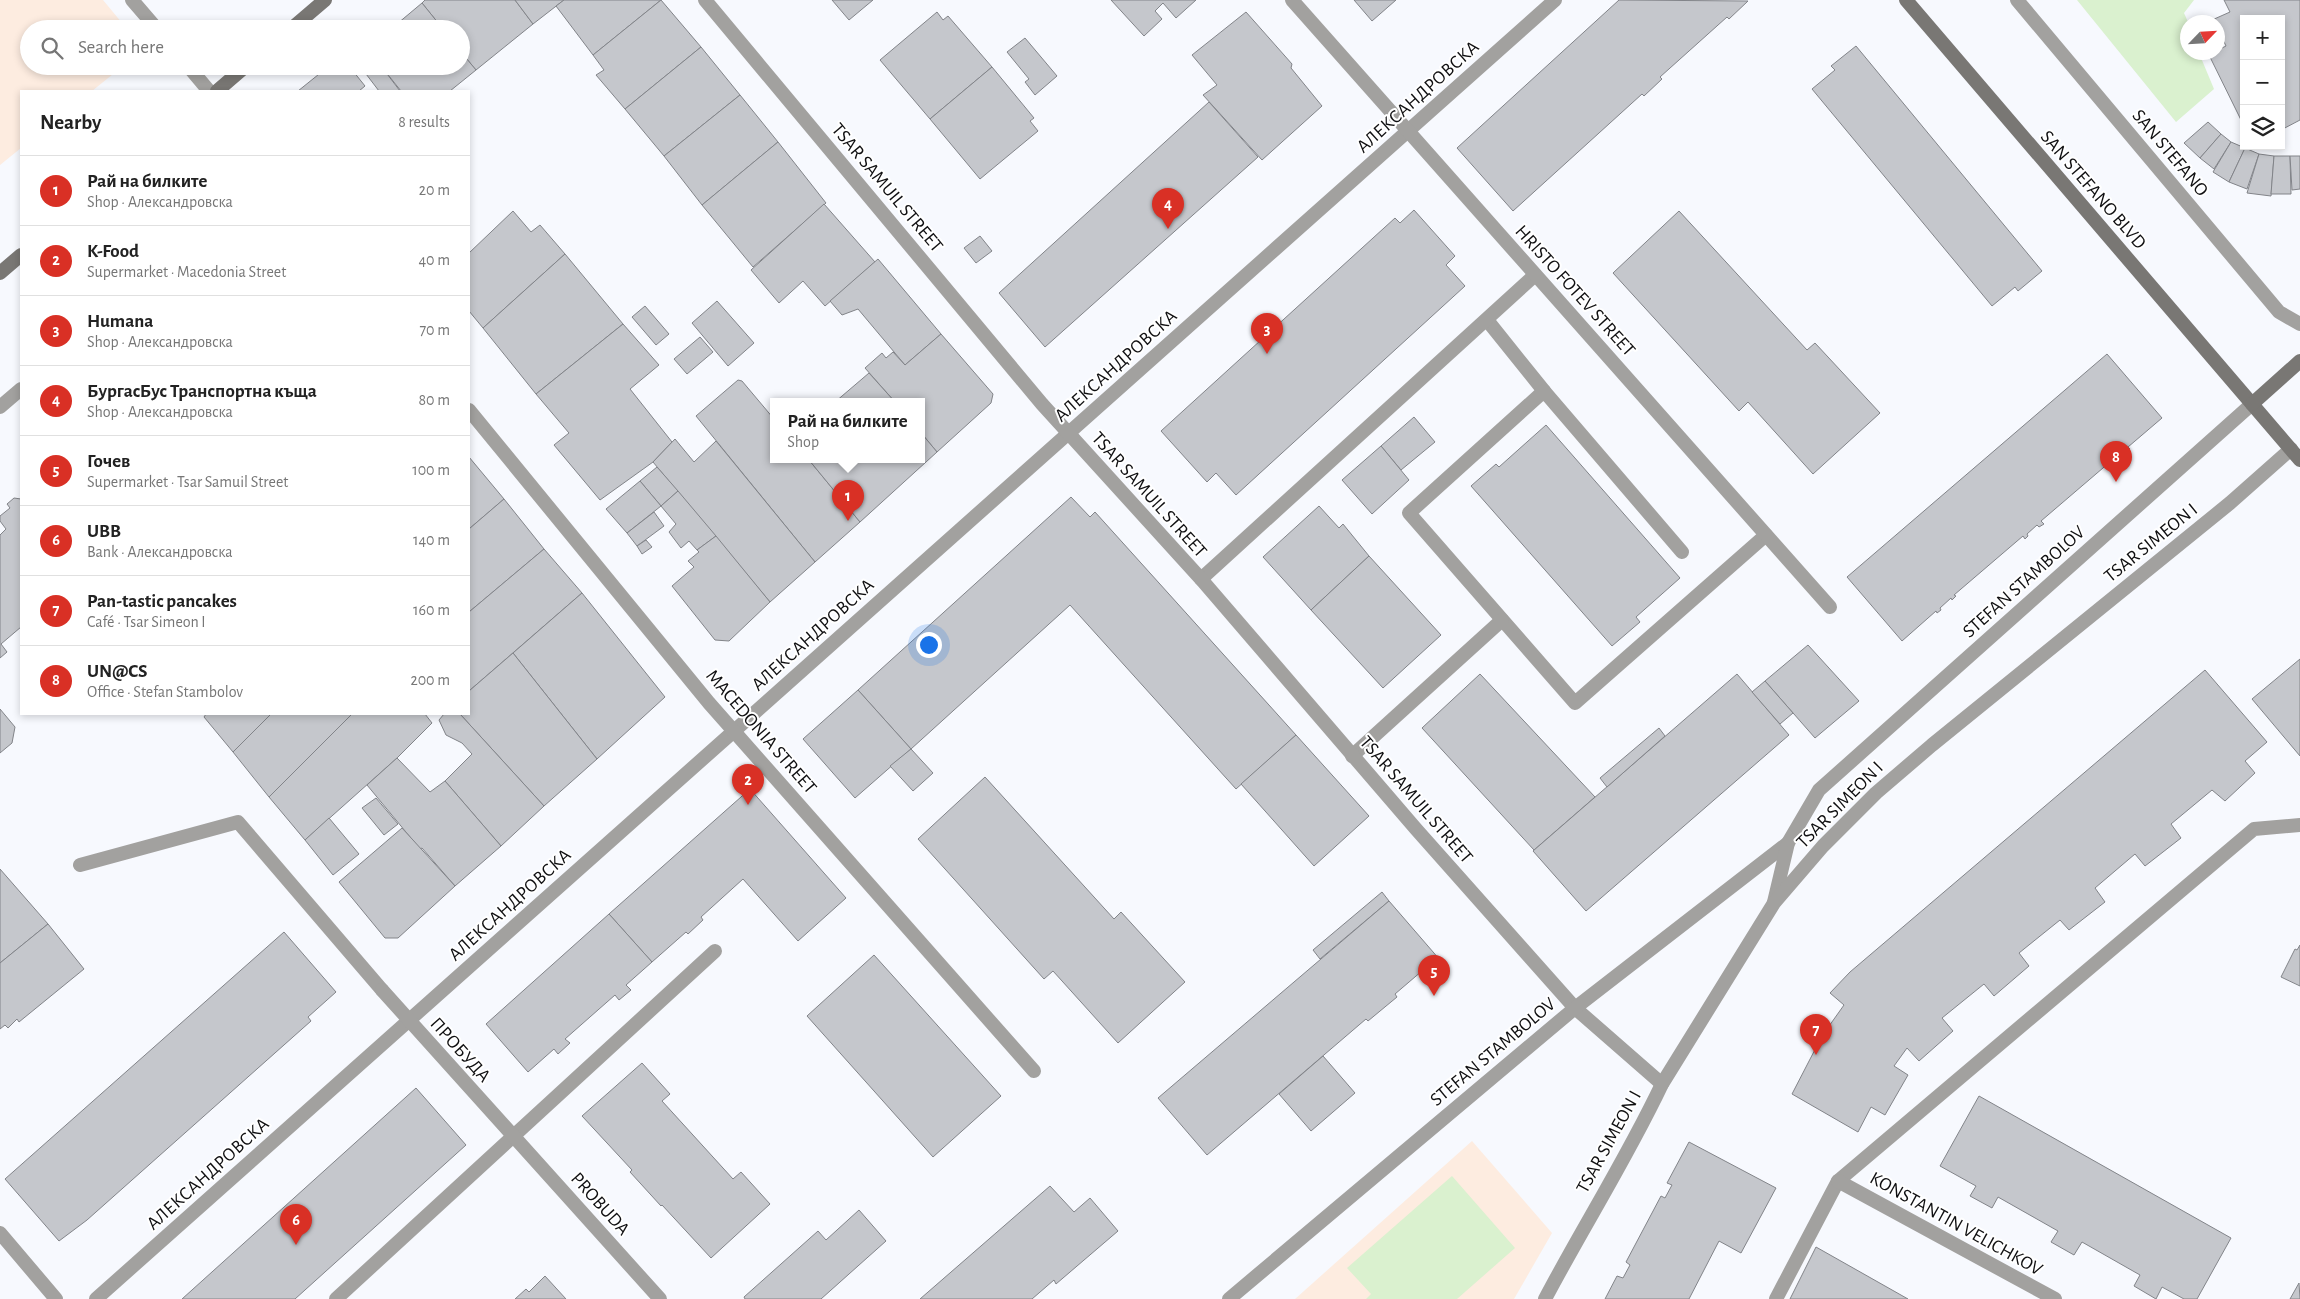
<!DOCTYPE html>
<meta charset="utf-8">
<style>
body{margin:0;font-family:"Alegreya Sans",sans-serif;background:#f6f6f6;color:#222}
.controls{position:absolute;right:15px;top:15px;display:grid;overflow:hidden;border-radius:0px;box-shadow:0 2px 8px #0003}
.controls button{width:45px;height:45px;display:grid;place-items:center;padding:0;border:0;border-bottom:1px solid #e0e0e0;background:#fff;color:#222;font:25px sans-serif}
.compass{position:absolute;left:2180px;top:15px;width:45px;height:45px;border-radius:50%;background:#fff;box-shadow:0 2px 8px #0003;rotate:65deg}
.you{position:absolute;left:928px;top:644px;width:18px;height:18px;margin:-12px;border:4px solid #fff;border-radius:50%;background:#1a73e8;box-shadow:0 0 0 8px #1a73e833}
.badge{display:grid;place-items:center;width:32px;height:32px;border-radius:50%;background:#d93025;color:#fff;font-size:16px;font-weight:700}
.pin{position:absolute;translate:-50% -41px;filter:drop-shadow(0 1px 2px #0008)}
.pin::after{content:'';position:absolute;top:26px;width:18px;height:15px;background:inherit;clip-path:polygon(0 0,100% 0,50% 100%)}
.popup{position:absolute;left:770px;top:398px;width:155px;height:65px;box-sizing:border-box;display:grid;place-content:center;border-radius:0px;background:#fff;filter:drop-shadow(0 1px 4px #0005);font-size:16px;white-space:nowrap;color:#767676}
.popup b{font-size:19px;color:#222}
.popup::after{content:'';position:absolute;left:50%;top:100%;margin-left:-10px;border:10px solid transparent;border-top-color:#fff}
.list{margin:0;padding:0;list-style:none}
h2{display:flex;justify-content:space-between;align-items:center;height:65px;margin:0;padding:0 20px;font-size:21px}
h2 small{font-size:16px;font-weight:400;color:#767676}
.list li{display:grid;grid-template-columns:32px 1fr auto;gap:15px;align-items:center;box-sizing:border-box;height:70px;padding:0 20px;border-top:1px solid #e0e0e0}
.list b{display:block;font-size:19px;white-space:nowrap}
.list p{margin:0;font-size:16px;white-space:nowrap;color:#767676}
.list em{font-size:16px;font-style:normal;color:#767676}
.icon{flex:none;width:28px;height:28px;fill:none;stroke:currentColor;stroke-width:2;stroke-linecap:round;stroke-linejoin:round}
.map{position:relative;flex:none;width:2300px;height:1299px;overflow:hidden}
.search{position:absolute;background:#fff;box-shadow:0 2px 8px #0003;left:20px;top:20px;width:450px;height:55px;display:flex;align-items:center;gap:12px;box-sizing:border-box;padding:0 18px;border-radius:28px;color:#767676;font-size:19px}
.panel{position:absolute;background:#fff;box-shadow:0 2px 8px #0003;left:20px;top:90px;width:450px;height:625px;border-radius:0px}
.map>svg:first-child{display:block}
.education{fill:#fdece0}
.green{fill:#daf1cf}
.building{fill:#c5c7cc;stroke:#828489}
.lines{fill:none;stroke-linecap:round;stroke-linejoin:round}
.service{stroke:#a2a19f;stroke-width:14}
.pedestrian{stroke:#a2a19f;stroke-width:14}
.minor{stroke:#a2a19f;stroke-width:14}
.tertiary{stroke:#a2a19f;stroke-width:14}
.secondary{stroke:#797774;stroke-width:14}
.labels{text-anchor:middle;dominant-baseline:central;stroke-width:4;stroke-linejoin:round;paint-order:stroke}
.street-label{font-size:19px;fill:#0f0f11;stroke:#fff}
</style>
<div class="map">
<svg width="2300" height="1299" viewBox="0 0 2300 1299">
<rect width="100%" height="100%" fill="#f7f9fe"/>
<g class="education">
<polygon points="0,0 103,0 127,29 29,29 29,66 123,66 92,91 21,91 21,148 0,165"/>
<polygon points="1472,1141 1552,1233 1514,1299 1295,1299"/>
</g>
<g class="green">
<polygon points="2077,0 2194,0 2184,13 2188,22 2188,52 2199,53 2214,89 2176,122"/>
<polygon points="1452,1176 1515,1248 1457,1299 1366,1299 1371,1294 1347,1268"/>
</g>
<g class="building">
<polygon points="425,0 515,0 533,24 476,70 461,52 461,29 443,29 422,3"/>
<polygon points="515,0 564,0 533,24"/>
<polygon points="564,0 661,0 593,55 556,6"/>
<polygon points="661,0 701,47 625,109 596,75 604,70 593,55"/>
<polygon points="832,0 873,0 849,20"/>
<polygon points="1111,0 1196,0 1176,18 1163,3 1155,11 1162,19 1144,36"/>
<polygon points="1354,0 1396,0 1372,21"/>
<polygon points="1619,0 1748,1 1729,19 1727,17 1660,77 1662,79 1644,96 1642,94 1513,211 1457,148"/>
<polygon points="2224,0 2300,0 2300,120 2281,130 2281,19 2244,19 2242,122 2209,55 2218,52 2218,50 2226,46 2218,29 2218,22 2212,20 2230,12"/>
<polygon points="422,3 443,29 391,29"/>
<polygon points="937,12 943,20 948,16 992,67 930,119 880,60"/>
<polygon points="1246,12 1292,64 1291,68 1322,106 1262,160 1203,95 1217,85 1192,55"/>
<polygon points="1025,38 1057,76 1035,95 1025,82 1029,79 1007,52"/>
<polygon points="1856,46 2042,271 2018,291 2015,287 1992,306 1812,89 1835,70 1831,66"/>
<polygon points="701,47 740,95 664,156 625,109"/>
<polygon points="461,52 476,70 450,91 401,91 381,66 461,66"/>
<polygon points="329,66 349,66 365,86 359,91 298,91"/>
<polygon points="368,66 381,66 400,91 379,91 363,70"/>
<polygon points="992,67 1034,118 1030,121 1038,131 980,179 930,119"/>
<polygon points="740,95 778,142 702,205 664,156"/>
<polygon points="1209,102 1258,157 1045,347 999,293"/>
<polygon points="2208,122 2221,134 2200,158 2184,143"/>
<polygon points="2221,134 2231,142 2214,169 2200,158"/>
<polygon points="778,142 826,203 753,267 702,205"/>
<polygon points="2231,142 2245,148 2229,182 2213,172"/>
<polygon points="2245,148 2259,154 2247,189 2229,182"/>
<polygon points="2259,154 2274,156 2271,196 2247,193"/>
<polygon points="2274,156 2290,156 2291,194 2271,194"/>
<polygon points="2290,156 2300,156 2300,189 2292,190"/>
<polygon points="824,204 875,262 825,306 803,281 779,303 751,270"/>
<polygon points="1414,210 1455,256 1446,265 1465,286 1236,495 1216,473 1207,482 1161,431 1395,218 1400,223"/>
<polygon points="513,211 531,232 540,225 565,254 483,328 469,311 469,253"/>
<polygon points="1679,211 1807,350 1815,343 1880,413 1813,474 1748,402 1739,411 1613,273"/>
<polygon points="980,236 992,251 976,263 964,248"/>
<polygon points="565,254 623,324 536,394 483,328"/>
<polygon points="878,259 941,334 905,365 858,309 842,315 830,301"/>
<polygon points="717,301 754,343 728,366 692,323"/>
<polygon points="645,306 669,334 656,345 632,317"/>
<polygon points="623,324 659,365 630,389 672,442 653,462 600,500 554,445 569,433 536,394"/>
<polygon points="941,334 993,394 991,403 937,452 922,434 922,402 895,402 865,368 882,353 886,358 893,352 905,365"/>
<polygon points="700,337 713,352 687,374 674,359"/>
<polygon points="2107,354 2162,418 2128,447 2130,449 2126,452 2125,449 2113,459 2114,461 2111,464 2110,462 2041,521 2044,524 2039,527 2037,525 2027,534 2028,536 2025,539 2023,536 1954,595 1956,596 1952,600 1951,598 1940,608 1941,610 1937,613 1936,611 1902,641 1847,577"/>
<polygon points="869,373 895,402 835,402"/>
<polygon points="738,380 742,381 774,419 774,460 809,460 860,522 815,562 696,416"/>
<polygon points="1414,417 1435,442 1401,470 1381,446"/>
<polygon points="1546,425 1680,578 1636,617 1640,622 1612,646 1471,486 1496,464 1499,467"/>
<polygon points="922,434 937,452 860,522 809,460 922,460"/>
<polygon points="675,439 694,462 716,441 815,562 770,602 653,462"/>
<polygon points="1381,446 1409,480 1372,514 1342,480"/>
<polygon points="469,457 504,499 469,529"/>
<polygon points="657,467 678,491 661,506 640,481"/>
<polygon points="640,481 661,506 627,533 606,509"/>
<polygon points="678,491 716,536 697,550 689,541 681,548 669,532 676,524 661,506"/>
<polygon points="1071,497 1090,517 1095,512 1296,735 1236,789 1070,605 911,749 858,690"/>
<polygon points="14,498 21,499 21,627 1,644 7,652 0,658 0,535 6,529 0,521 0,516 10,508 7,504"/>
<polygon points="504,499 544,549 469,612 469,529"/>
<polygon points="1319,506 1339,528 1343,524 1369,556 1311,610 1263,557"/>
<polygon points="654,512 664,526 637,546 627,533"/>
<polygon points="716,536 770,602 729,641 715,640 672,586 694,567 688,561 699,552 697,550"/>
<polygon points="646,540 652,547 642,554 637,546"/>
<polygon points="544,549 582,593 469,691 469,612"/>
<polygon points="1369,556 1441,635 1383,688 1311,610"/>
<polygon points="582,593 665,697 597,759 513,653"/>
<polygon points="1808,645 1859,701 1815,738 1765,681"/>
<polygon points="513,653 597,759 544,806 460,714 469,714 469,691"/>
<polygon points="2300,659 2300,756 2252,699"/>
<polygon points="2205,670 2267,742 2245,761 2255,773 2225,801 2212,790 2171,824 2181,838 2145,866 2135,854 2095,888 2105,902 2069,930 2060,920 2019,953 2029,966 1994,996 1984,984 1942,1018 1953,1031 1919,1061 1907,1048 1894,1066 1908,1075 1885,1115 1871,1107 1858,1132 1792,1094 1822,1036 1844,1005 1830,993 1850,972"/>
<polygon points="1480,674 1595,797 1534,850 1422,728"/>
<polygon points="1737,674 1789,735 1586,911 1533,851"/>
<polygon points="1765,681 1793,713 1780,724 1752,692"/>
<polygon points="858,690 911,749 855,798 803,739"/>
<polygon points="0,709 15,727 12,743 0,753"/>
<polygon points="206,714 271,714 233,752 204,717"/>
<polygon points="271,714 352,714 269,797 233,752"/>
<polygon points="352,714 425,714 432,723 397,758 305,840 269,797"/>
<polygon points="444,714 460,714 544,806 501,846 445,781 472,754 462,743 446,735 439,720"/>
<polygon points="1659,728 1665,736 1607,787 1600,778"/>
<polygon points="1296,735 1369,816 1314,866 1241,784"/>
<polygon points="911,749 933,773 913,791 890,766"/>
<polygon points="397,758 430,792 445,781 501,846 455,886 422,848 420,849 367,785"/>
<polygon points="985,777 1114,919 1121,912 1185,982 1118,1043 1053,971 1044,979 918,839"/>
<polygon points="750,789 846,898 798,941 743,879 701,917 703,920 688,934 686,932 652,962 609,914"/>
<polygon points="376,798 398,824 384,835 362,808"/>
<polygon points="329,818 359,854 333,875 305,840"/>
<polygon points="402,828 455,886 398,938 385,938 339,882"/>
<polygon points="0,869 48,924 0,963"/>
<polygon points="1382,892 1389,901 1320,959 1313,950"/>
<polygon points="1389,901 1440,960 1436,959 1395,994 1397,997 1368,1021 1366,1019 1207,1155 1158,1098"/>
<polygon points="609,914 652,962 626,985 631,990 619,1000 615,995 565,1039 570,1043 558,1054 554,1049 528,1072 486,1024"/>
<polygon points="48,924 84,969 19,1022 17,1019 8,1028 5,1025 0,1029 0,963"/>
<polygon points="284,932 336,992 308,1017 311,1021 87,1220 59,1241 5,1179"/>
<polygon points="2300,945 2300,986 2281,977 2295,949 2297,950"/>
<polygon points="874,955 1001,1096 933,1157 807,1016"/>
<polygon points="1323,1056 1355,1093 1311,1131 1279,1094"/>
<polygon points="642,1063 670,1094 662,1101 733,1179 741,1172 770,1204 711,1258 662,1205 661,1206 630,1172 632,1170 582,1116"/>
<polygon points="416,1088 466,1145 295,1299 182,1299"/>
<polygon points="1979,1096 2231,1238 2197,1299 2184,1299 2162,1287 2156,1299 2134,1286 2140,1275 2082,1242 2074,1255 2051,1242 2058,1231 1998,1197 1992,1208 1970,1196 1976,1186 1940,1166"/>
<polygon points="1689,1142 1776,1188 1741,1253 1719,1241 1689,1299 1605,1299 1617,1276 1623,1278 1630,1265 1626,1262 1661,1196 1665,1198 1672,1185 1667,1183"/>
<polygon points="1050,1186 1074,1212 1090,1198 1118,1231 1056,1284 1054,1280 1032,1299 920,1299"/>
<polygon points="859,1210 886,1241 821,1299 745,1299 744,1297 818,1231 826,1240"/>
<polygon points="1816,1247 1908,1299 1790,1299"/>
<polygon points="545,1276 566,1299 515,1299 526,1289 529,1292"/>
<polygon points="2299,1283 2300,1299 2290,1299"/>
</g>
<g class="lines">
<g class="service">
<polyline points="2017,0 2279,312 2300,324"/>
<polyline points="1487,320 1544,391"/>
<polyline points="0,407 21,389"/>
<polyline points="1682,552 1544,391 1409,513 1575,703 1766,535"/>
<polyline points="1201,579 1535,275"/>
<polyline points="1352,756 1502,620"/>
<polyline points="80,865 238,822 382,990"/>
<polyline points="336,1299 715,951"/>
<polyline points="1776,1299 1838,1181 2254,829 2300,825"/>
</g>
<g class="pedestrian">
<polyline points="0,1233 56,1299"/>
<polyline points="96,1299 1555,0"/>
</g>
<g class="minor">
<polyline points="132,0 157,29"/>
<polyline points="705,0 1042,404 1201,579 1416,829 1575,1008 1662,1084"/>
<polyline points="1292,0 1830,607"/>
<polyline points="188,66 209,91"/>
<polyline points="469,410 709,703 1034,1071"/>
<polyline points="382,990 660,1299"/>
<polyline points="1838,1181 2055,1299"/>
<polyline points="1229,1299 1575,1008 1788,843"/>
</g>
<g class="tertiary">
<polyline points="1774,902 1788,843 1819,790 2252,404"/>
<path d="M1545 1299C1583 1227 1627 1158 1662 1084L1774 903 1823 846 1876 793 1932 745 2230 503 2291 449"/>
</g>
<g class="secondary">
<polyline points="1906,0 2300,460"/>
<polyline points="291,29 325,0"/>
<polyline points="217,91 246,66"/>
<polyline points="0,273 21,255"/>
<polyline points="2252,404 2300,361"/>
</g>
</g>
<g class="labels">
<g class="street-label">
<text transform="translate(1418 97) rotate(-42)">АЛЕКСАНДРОВСКА</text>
<text transform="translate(2170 153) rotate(50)">SAN STEFANO</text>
<text transform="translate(887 188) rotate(50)">TSAR SAMUIL STREET</text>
<text transform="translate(2093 190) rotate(49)">SAN STEFANO BLVD</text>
<text transform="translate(1575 291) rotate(48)">HRISTO FOTEV STREET</text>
<text transform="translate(1116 366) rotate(-42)">АЛЕКСАНДРОВСКА</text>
<text transform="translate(1149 495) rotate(48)">TSAR SAMUIL STREET</text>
<text transform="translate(2151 543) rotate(-39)">TSAR SIMEON I</text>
<text transform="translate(2024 582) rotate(-42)">STEFAN STAMBOLOV</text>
<text transform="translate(813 635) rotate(-42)">АЛЕКСАНДРОВСКА</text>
<text transform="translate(761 732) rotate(49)">MACEDONIA STREET</text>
<text transform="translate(1416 800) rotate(49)">TSAR SAMUIL STREET</text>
<text transform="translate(1840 805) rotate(-45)">TSAR SIMEON I</text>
<text transform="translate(510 905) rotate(-42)">АЛЕКСАНДРОВСКА</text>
<text transform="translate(460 1050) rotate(48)">ПРОБУДА</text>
<text transform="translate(1493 1052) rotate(-40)">STEFAN STAMBOLOV</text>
<text transform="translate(1609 1142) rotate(-61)">TSAR SIMEON I</text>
<text transform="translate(208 1174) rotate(-42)">АЛЕКСАНДРОВСКА</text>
<text transform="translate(600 1204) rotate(48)">PROBUDA</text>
<text transform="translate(1956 1224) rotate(29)">KONSTANTIN VELICHKOV</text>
</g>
</g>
</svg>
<div class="controls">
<button>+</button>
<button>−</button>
<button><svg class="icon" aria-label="layers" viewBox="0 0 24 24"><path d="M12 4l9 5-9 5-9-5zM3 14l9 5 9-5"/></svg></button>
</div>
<svg class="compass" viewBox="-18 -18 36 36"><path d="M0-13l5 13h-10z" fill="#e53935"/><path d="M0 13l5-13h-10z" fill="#767676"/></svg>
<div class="you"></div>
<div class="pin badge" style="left:848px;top:521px">1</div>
<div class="popup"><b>Рай на билките</b>Shop</div>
<div class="pin badge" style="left:748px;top:805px">2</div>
<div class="pin badge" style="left:1267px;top:354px">3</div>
<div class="pin badge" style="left:1168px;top:229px">4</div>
<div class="pin badge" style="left:1434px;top:996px">5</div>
<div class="pin badge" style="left:296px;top:1245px">6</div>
<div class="pin badge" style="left:1816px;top:1055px">7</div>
<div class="pin badge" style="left:2116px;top:482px">8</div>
<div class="search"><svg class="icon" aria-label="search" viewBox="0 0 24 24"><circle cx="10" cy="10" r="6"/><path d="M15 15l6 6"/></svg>Search here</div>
<section class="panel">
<h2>Nearby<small>8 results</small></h2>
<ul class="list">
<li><span class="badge">1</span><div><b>Рай на билките</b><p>Shop · Александровска</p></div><em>20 m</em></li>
<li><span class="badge">2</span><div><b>K-Food</b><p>Supermarket · Macedonia Street</p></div><em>40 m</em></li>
<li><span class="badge">3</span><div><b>Humana</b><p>Shop · Александровска</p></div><em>70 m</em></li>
<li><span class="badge">4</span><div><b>БургасБус Транспортна къща</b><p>Shop · Александровска</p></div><em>80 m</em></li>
<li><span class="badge">5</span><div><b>Гочев</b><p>Supermarket · Tsar Samuil Street</p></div><em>100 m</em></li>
<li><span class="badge">6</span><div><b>UBB</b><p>Bank · Александровска</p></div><em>140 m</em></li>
<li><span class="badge">7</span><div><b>Pan-tastic pancakes</b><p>Café · Tsar Simeon I</p></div><em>160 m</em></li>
<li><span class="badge">8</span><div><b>UN@CS</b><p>Office · Stefan Stambolov</p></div><em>200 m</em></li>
</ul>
</section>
</div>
